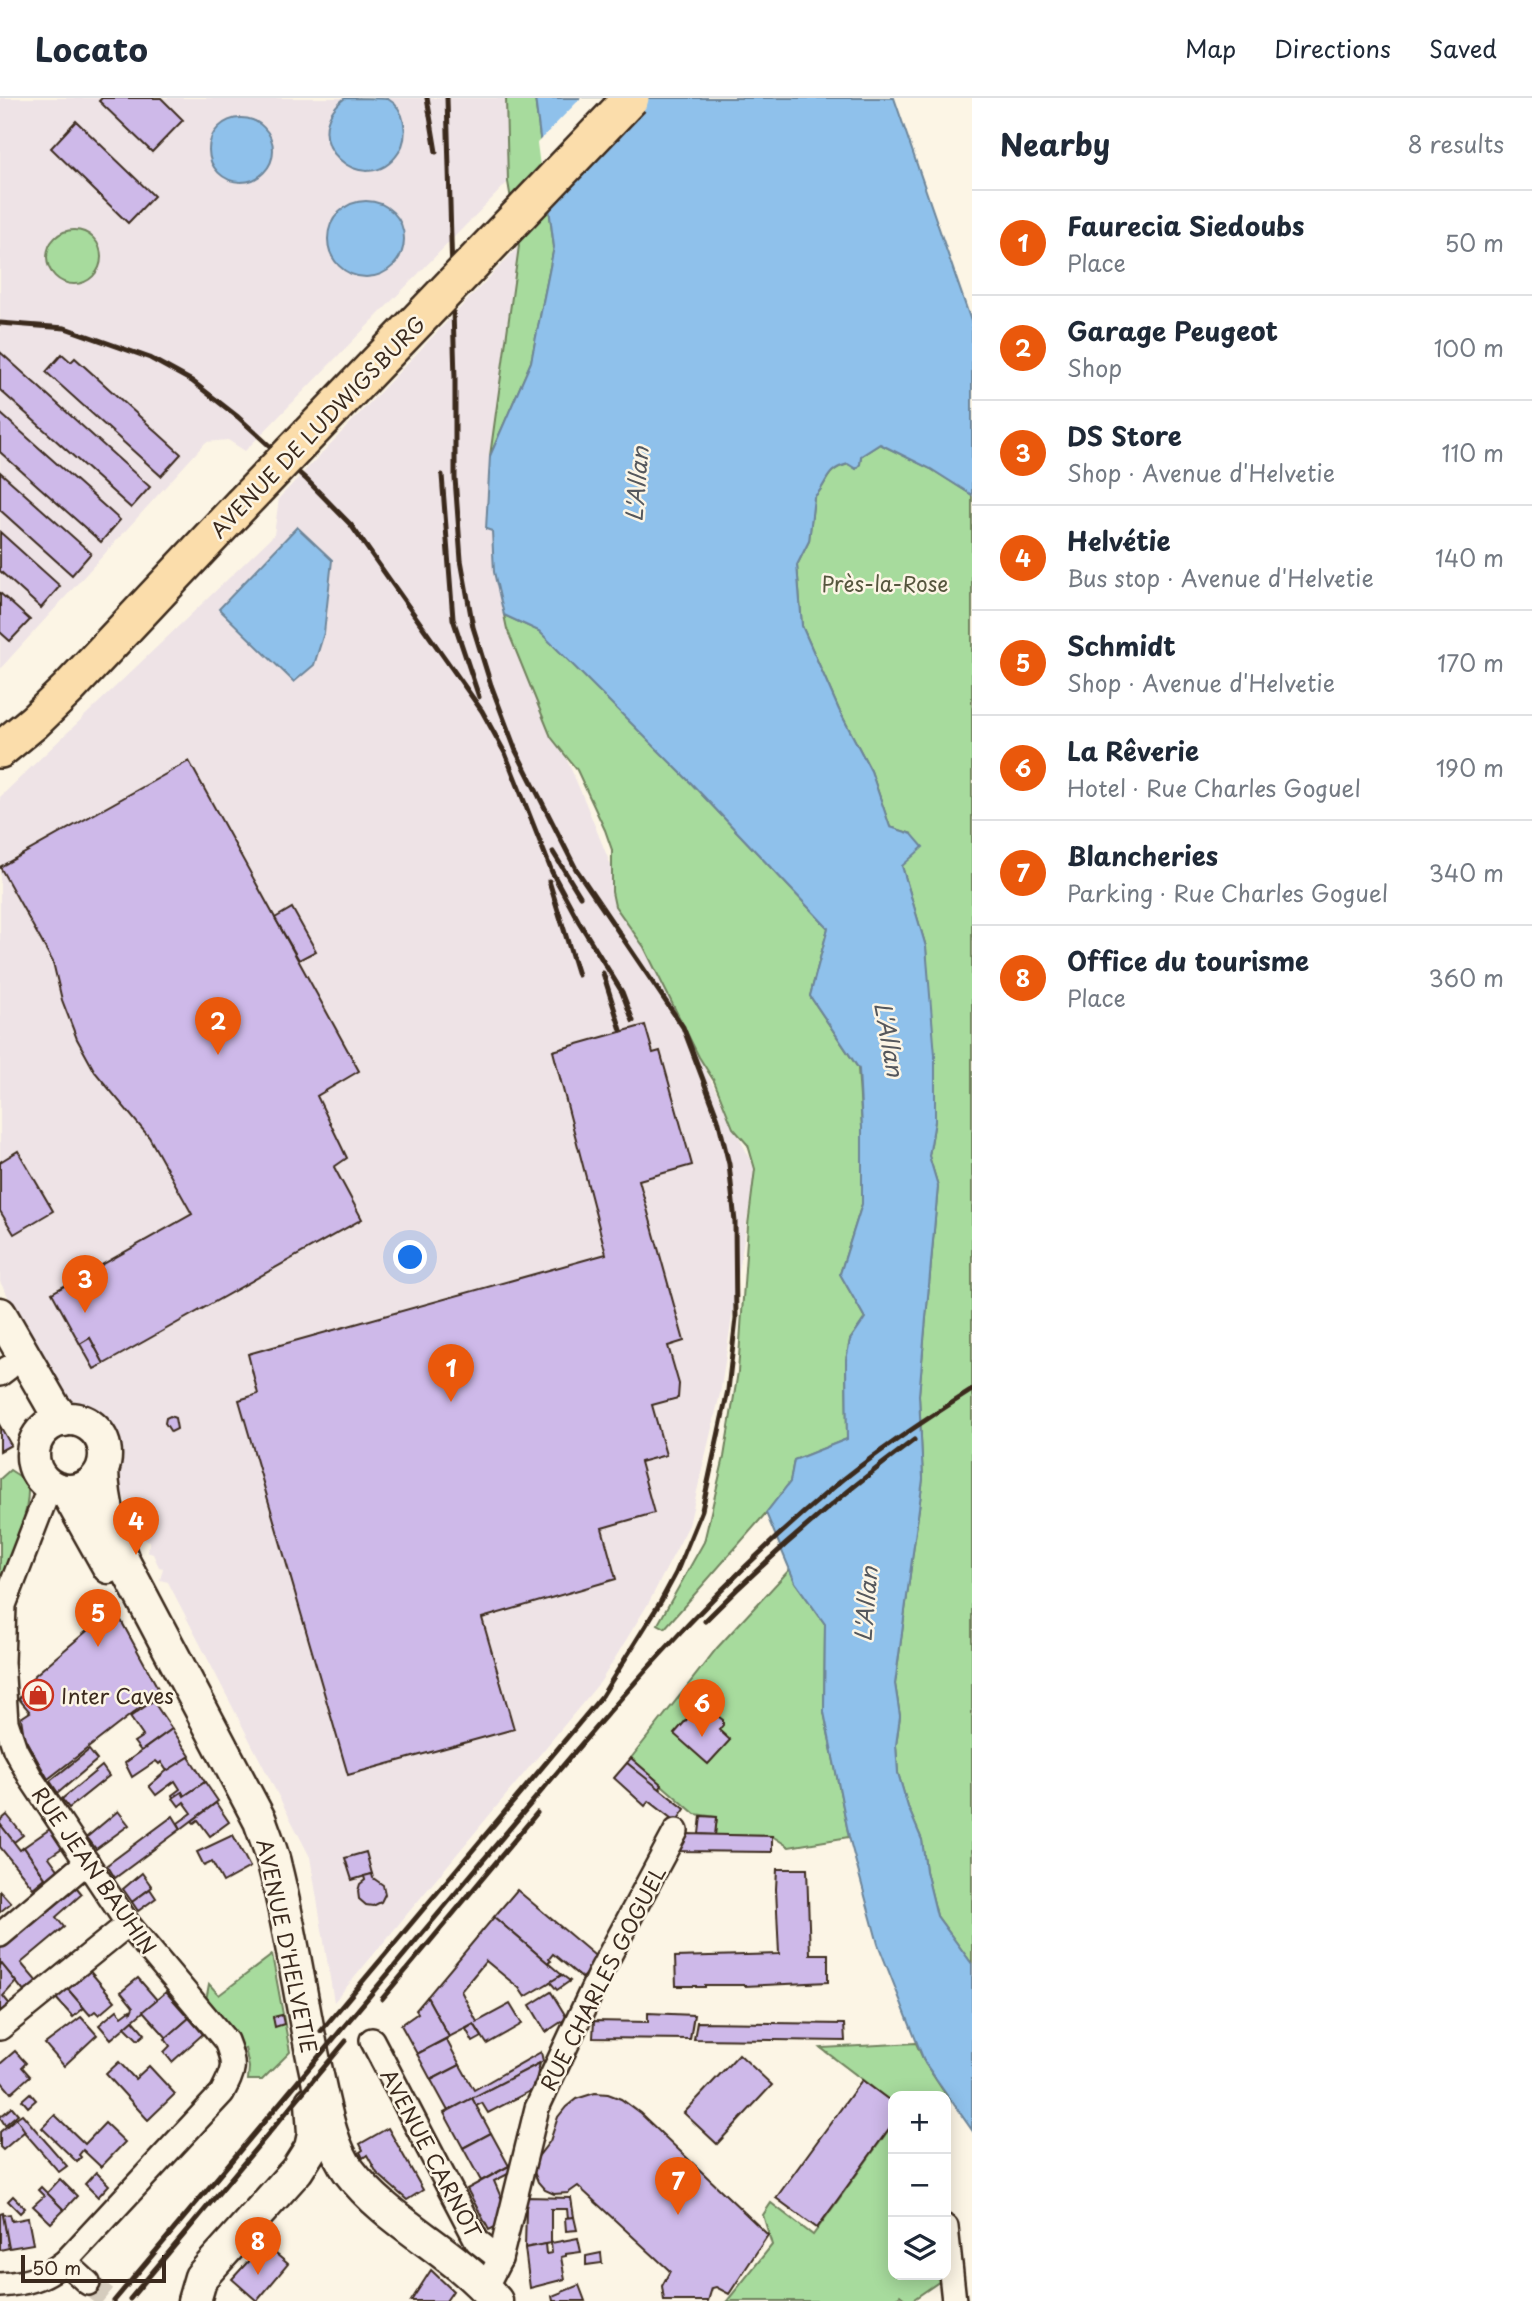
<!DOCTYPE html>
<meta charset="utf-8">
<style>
body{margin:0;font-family:"Playpen Sans",sans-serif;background:#f2f2f3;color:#1f2937}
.controls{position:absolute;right:21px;bottom:21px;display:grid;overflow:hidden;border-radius:14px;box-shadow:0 4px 18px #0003}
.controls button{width:63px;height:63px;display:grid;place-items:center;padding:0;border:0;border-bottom:2px solid #e0e1e3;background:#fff;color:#1f2937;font:35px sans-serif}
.scale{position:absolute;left:21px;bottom:18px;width:145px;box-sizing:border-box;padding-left:7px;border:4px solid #3b2a1e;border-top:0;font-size:19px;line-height:24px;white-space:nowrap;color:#3b2a1e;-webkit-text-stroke:5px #fcf5e5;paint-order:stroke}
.you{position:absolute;left:411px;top:1160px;width:24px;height:24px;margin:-18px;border:5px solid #fff;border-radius:50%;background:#1a73e8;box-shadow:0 0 0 10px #1a73e833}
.badge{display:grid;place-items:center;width:46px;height:46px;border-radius:50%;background:#ea580c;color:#fff;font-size:23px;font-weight:700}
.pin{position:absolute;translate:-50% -58px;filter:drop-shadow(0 2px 4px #0008)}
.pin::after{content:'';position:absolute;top:37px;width:24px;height:21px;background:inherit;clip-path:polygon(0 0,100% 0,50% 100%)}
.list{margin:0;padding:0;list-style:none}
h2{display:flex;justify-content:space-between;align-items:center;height:91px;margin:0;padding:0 28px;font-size:30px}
h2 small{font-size:23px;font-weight:400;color:#747a83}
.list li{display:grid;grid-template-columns:46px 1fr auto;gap:21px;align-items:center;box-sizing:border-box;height:105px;padding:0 28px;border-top:2px solid #e0e1e3}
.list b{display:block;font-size:26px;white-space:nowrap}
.list p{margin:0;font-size:23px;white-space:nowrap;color:#747a83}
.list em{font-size:23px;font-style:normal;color:#747a83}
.icon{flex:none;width:38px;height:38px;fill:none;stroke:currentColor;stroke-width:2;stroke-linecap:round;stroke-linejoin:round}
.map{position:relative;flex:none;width:972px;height:2203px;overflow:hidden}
header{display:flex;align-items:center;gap:42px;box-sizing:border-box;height:98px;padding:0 35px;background:#fff;border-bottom:2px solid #e0e1e3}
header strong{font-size:33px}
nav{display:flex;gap:38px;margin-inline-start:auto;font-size:24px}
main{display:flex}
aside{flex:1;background:#fff}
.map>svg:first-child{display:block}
.built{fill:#eee3e6}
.green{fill:#a7db9d;stroke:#71825e;stroke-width:2}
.water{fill:#8fc1eb;stroke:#6d8599;stroke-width:2}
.pier{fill:#fcf5e5}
.building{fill:#ceb9e9;stroke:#3b2a1e;stroke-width:2}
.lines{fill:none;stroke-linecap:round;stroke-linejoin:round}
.street-tunnel{stroke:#d5ccbd;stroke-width:23;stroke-dasharray:23 11;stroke-linecap:butt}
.street-casing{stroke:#3b2a1e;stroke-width:28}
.secondary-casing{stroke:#3b2a1e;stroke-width:37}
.primary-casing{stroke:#3b2a1e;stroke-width:40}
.street{stroke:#fcf5e5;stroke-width:23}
.secondary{stroke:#fcf5e5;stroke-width:32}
.primary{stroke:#fbddab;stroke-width:35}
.rail{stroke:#3b2a1e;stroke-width:5}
.primary-bridge-casing{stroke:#3b2a1e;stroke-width:40;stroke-linecap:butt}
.primary-bridge{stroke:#fbddab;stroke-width:35}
.labels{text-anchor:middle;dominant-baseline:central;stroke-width:5;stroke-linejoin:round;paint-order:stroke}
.street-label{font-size:21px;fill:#3b2a1e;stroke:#fcf5e5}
.park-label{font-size:21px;fill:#56563e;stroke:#fcf5e5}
.poi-label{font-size:21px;fill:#3b2a1e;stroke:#fcf5e5;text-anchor:start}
.water-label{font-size:23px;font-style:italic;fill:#54575c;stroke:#fcf5e5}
</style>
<header>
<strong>Locato</strong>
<nav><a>Map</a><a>Directions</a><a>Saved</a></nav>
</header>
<main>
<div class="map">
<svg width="972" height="2203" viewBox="0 0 972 2203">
<rect width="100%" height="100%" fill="#fcf5e5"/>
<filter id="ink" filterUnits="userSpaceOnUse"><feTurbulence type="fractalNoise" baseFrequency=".0143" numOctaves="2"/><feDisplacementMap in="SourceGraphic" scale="14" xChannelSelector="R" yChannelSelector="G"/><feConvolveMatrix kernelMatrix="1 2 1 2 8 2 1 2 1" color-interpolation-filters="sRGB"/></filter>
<g filter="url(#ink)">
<g class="built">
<polygon points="0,0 506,0 508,84 245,353 228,342 206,344 0,571"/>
<polygon points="519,148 490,358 486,431 492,432 494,474 504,517 584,701 644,849 755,1071 720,1296 689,1427 648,1506 601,1583 334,1904 310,1759 168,1484 160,1482 163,1470 159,1469 153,1456 147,1454 150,1443 145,1442 138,1427 132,1425 135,1415 132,1414 0,1184 0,699 274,437 279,400"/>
</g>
<g class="green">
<polygon points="506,0 535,0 554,149 531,264 490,358 519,148 508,84"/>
<circle cx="74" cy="159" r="27"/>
<path d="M880 346 931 371 972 397V1866L937 1818 926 1773 922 1742 908 1709 898 1675 896 1647 900 1618 895 1586 923 1381 919 1297 938 1088 929 1058 935 1023 926 849 902 768 912 736 890 729 871 673 839 612 802 528 797 467 809 443 814 399C829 386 823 372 849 366L856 371 860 366 861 358Z"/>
<polygon points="504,517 539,533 691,685 828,830 810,898 858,970 862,1029 862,1106 840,1176 865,1220 850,1242 846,1262 847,1341 794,1362 790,1384 766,1415 665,1530 658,1526 704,1444 724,1359 738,1274 748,1127 755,1071 748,1047 733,1030 714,983 699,959 644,849 615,808 612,794 612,752 605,732 577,672 551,639 507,531"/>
<path d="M10 1372 27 1383C33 1410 11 1460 0 1486V1381Z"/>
<polygon points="790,1471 795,1484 825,1526 824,1614 849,1739 789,1749 772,1738 715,1737 717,1719 695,1716 631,1660 717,1550"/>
<polygon points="272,1857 290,1954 262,1982 248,1982 249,1969 245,1950 241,1952 205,1908 209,1886 219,1897"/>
<polygon points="916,1945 925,1965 950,2003 946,2026 946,1998 893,1998 893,2005 821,1950"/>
<polygon points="893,2026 893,2177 942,2177 943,2181 911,2203 907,2203 900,2197 894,2203 727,2203 772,2147 763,2117 771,2105 813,2137"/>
</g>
<g class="water">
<path d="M345 0C355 0 380 0 388 1 406 11 409 38 399 54 366 105 292 41 345 0Z"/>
<path d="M535 0H894L972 226V397L931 371 880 346 861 358 860 366 856 371 848 366C823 372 829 386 814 399L809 443 797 467 802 528 839 612 871 673 890 729 912 736 923 749 902 768 926 849 935 957V1023L929 1058 938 1088 919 1297 923 1381 895 1586 900 1618 896 1647 898 1675 908 1709 922 1742 926 1773 937 1818 972 1866V2032L925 1965 878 1846 849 1739 824 1614 825 1526 795 1484 766 1415 790 1384 794 1362 847 1341 846 1262 850 1242 865 1220 840 1176 862 1106V1029L859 971 810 898 828 830 691 685 539 533 504 517 494 474 492 433 486 431 490 358 531 264 554 149Z"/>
<circle cx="241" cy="52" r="32"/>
<circle cx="366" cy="141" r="38"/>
<polygon points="297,429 332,462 324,535 314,567 294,584 219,511"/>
</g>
<polygon class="pier" points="581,0 648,0 545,107 537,45"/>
<g class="building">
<polygon points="102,0 161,0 183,22 152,54 99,3"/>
<polygon points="76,23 154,98 128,125 51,50"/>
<polygon points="0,254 150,389 131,410 0,292"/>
<polygon points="62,256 71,264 75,260 181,356 161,378 46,274"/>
<polygon points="0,315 120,422 101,444 0,354"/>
<polygon points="0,374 91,455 72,477 0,412"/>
<polygon points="0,434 60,488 41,510 0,473"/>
<polygon points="0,495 30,522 10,543 0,534"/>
<polygon points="189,663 359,973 317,998 347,1060 334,1069 362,1121 104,1266 90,1240 80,1246 52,1195 192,1116 149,1039 95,974 77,941 62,902 53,864 0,769"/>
<polygon points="292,810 316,853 299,862 275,820"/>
<polygon points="645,927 653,955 660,953 692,1067 639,1082 684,1243 668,1248 679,1286 678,1300 652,1307 666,1357 640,1364 654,1415 602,1430 616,1481 482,1520 514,1631 348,1677 239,1302 258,1296 248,1256 606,1156 553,953"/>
<polygon points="18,1053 53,1113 14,1136 0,1113 0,1064"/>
<polygon points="90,1240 104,1266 94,1271 80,1246"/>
<polygon points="170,1318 175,1320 177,1331 171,1334 165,1325 166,1320"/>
<polygon points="0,1328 11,1347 0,1353"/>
<polygon points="108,1515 118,1517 160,1594 48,1681 24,1639 21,1620 30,1614 19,1601 34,1578"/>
<polygon points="153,1603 172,1631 141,1653 134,1644 143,1638 130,1619"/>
<polygon points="695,1612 706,1621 711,1616 715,1616 723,1622 723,1627 719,1632 730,1642 708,1666 674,1636"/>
<polygon points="172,1631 190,1658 167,1673 161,1664 159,1666 156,1663 132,1679 125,1665"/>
<polygon points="89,1652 97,1662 58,1695 50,1683"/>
<polygon points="189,1659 205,1684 184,1698 182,1694 173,1700 172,1697 180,1691 175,1683 156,1697 149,1688 165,1674"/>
<polygon points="631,1660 662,1687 659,1692 627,1665"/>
<polygon points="627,1665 685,1711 676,1724 649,1703 645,1708 614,1680"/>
<polygon points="102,1668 109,1678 69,1710 62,1701"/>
<polygon points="205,1684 218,1703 181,1731 178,1725 192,1715 184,1704 179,1708 173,1700 182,1694 184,1698"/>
<polygon points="216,1705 229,1724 210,1738 198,1722 194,1725 192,1723"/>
<polygon points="118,1713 129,1727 96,1751 87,1739"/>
<polygon points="7,1717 23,1737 14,1744 0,1726 0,1723"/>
<polygon points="173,1718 181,1731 115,1780 107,1767"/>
<polygon points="701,1718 717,1719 715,1737 699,1736"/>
<polygon points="0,1726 20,1752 24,1749 45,1780 33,1790 0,1749"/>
<polygon points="50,1731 62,1750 49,1759 62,1777 50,1787 24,1749"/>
<polygon points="686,1736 772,1738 772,1754 678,1753"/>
<polygon points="233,1737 250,1769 223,1784 212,1764 204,1768 197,1754"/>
<polygon points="366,1754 372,1776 352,1782 345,1760"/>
<polygon points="777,1771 807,1771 810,1856 828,1856 828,1884 745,1888 745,1887 705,1887 705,1889 696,1889 696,1888 676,1888 675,1859 779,1856 776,1791"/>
<polygon points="142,1775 152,1789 132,1804 123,1791"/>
<polygon points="372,1776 373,1780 383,1787 385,1796 381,1804 373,1808 366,1807 359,1801 358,1793 360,1786 365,1782 364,1778"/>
<polygon points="72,1784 82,1796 56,1819 64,1829 21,1865 38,1885 25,1895 0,1864 0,1844"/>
<polygon points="150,1791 156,1800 138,1813 132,1804"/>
<polygon points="517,1792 599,1861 582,1880 553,1856 549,1861 551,1863 548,1865 494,1819"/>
<polygon points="0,1793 11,1805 0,1814"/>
<polygon points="494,1819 562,1877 525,1899 519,1890 486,1863 461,1893 477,1924 510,1906 522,1926 487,1946 474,1926 449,1939 427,1899"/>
<polygon points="0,1864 16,1884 3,1898 13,1910 0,1921"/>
<polygon points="88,1871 115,1903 99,1917 95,1913 90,1917 65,1888"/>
<polygon points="562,1877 570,1883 557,1892 550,1884"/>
<polygon points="138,1880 157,1902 111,1941 99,1927 117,1912 122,1918 130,1912 131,1914 133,1909 121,1894"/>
<polygon points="65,1888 84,1910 73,1919 54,1898"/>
<polygon points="166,1894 189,1920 167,1940 143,1913"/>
<polygon points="551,1894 567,1920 546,1934 530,1907"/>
<polygon points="427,1899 449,1939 417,1956 401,1927 418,1915 416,1912"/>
<polygon points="648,1915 694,1917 690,1941 593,1940 594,1923 648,1924"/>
<polygon points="282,1917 284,1926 275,1929 273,1919"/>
<polygon points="81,1919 97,1937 64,1968 45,1946"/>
<polygon points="189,1920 203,1936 172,1964 164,1954 170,1948 165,1941"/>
<polygon points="133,1922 145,1936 138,1942 125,1929"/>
<polygon points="697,1924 844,1926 845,1943 694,1941"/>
<polygon points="474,1926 482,1939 473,1944 466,1931"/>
<polygon points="446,1941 460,1967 431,1982 417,1956"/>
<polygon points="15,1953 26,1965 22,1969 30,1978 11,1995 0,1982 0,1966"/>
<polygon points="541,1954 543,1963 540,1965 448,2013 431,1982 460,1967 474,1992"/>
<polygon points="739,1956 772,1987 717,2046 684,2015"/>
<polygon points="119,1964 135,1981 149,1968 175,1996 148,2022 106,1976"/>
<polygon points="540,1965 534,1991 488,2015 482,2005 476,2008 472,2000"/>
<polygon points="862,1982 893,2005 893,2025 817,2130 776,2100"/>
<polygon points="30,1995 36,2002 28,2009 22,2002"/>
<polygon points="595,1995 608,1996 621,2001 640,2015 768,2137 729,2196 716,2189 712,2190 708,2203 664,2203 662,2188 670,2173 578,2088 568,2095 554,2096 545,2092 538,2084 534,2074 537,2060 550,2043 558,2019 566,2009 576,2001"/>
<polygon points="472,2000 491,2035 463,2050 444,2015"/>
<polygon points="12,2009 18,2016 5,2027 0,2019"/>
<polygon points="22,2016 67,2068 59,2074 24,2034 16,2020"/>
<polygon points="55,2017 85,2046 105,2025 125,2044 101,2069 83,2052 79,2057 81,2059 77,2064 42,2030"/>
<polygon points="16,2020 25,2033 3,2052 0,2049 0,2034"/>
<polygon points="388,2030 423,2092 407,2102 377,2075 367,2057 363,2060 360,2054 363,2052 360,2046"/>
<polygon points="491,2035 509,2068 481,2083 463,2050"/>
<polygon points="509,2068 512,2074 494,2083 503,2104 495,2129 489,2132 467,2091"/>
<polygon points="96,2074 109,2087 98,2099 85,2086"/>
<polygon points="60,2081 77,2098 64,2112 47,2095"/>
<polygon points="41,2089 64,2112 51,2125 33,2108 44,2098 38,2092"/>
<polygon points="13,2098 25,2110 20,2115 8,2103"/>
<polygon points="526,2099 571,2100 574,2119 568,2120 567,2111 551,2111 551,2145 525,2150 526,2111 524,2106"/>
<polygon points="3,2115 9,2150 0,2152 0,2116"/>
<polygon points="10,2116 12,2123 28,2120 33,2146 9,2150 3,2117"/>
<polygon points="574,2119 577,2132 566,2133 565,2120"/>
<polygon points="578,2140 581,2154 566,2156 566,2158 561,2159 565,2181 530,2190 525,2150 545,2146 546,2156 552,2155 551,2145"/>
<polygon points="264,2146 288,2166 257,2203 232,2181"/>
<polygon points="601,2155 602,2165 586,2167 586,2158"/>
<polygon points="431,2172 453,2193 446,2203 411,2203"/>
<polygon points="579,2187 585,2203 553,2203 552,2198"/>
</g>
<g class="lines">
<polyline class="street-tunnel" points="88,2185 110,2203"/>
<g class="street-casing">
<g id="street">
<polyline points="0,1276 8,1270"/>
<polyline points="0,1837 87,1764"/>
<polyline points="0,1930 128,1826"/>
<polyline points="372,1942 477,2143 500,2161"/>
<polyline points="946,2129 954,2203"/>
<polyline points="65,2164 88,2185"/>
<path d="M0 2187C28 2185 42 2181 65 2164L222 1995C234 1972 236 1968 226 1943L128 1826 32 1682 15 1651 6 1624 2 1564 4 1507 50 1388"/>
<polyline points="485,2190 500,2161 537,2010 601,1873 676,1733"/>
</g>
</g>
<g class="secondary-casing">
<g id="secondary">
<polyline points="0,1216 53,1308 64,1322"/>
<circle cx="69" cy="1357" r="36"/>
<path d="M102 1373C103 1406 112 1435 124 1465L260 1723C265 1738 272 1753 275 1769 292 1836 301 1905 316 1973 323 2003 330 2048 349 2073 389 2126 454 2152 496 2203"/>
<polyline points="67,1394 109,1469"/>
<polyline points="194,2203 201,2179 297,2072 311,2050 314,2036 312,2004"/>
</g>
</g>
<g class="primary-casing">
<polyline id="primary" points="0,652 34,624 68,591 241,407"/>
</g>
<use href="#street" class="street"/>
<use href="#secondary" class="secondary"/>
<use href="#primary" class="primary"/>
<g class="rail">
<polyline points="427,0 436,54"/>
<polyline points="0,225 65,230 150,260 192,283 238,319 307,382 351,427 482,613 505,655 552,774 579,824 622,894 633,923"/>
<polyline points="442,377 453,521 479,599"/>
<polyline points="553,754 580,798"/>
<polyline points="549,783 578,877"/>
<polyline points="603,875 621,932"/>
<path d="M705 1523C770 1457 840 1397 914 1342"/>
<polyline points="382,1901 537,1715"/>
<polyline points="321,1933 602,1598 661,1503 676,1475 702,1412 728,1292 736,1220 735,1124 729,1066 718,1021 683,929 576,771 516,653 491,587 473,529 461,462 455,380 455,281 447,0"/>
<polyline points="130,2201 346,1943"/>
<path d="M114 2203C235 2060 355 1916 475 1772 586 1640 695 1505 828 1394 873 1356 922 1324 972 1292"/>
</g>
<g class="primary-bridge-casing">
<polyline id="primary-bridge" points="241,407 631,0"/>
</g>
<use href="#primary-bridge" class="primary-bridge"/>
</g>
</g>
<defs>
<g id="shop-ring" transform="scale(1.575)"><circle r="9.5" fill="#fcf5e5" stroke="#c8321e" stroke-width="1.5"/><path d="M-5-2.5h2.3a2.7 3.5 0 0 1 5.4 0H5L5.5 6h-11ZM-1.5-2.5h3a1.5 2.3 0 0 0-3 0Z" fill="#c8321e"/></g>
</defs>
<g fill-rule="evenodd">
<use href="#shop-ring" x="38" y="1597"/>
</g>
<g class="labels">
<g class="street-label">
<text transform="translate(317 328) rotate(-46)">AVENUE DE LUDWIGSBURG</text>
<text transform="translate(95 1772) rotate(55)">RUE JEAN BAUHIN</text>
<text transform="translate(288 1848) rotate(78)">AVENUE D'HELVETIE</text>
<text transform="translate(602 1880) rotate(-63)">RUE CHARLES GOGUEL</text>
<text transform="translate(432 2055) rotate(62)">AVENUE CARNOT</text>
</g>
<g class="park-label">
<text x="885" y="485">Près-la-Rose</text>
</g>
<g class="poi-label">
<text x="61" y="1597">Inter Caves</text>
</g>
<g class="water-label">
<text transform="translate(636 386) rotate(-85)">L'Allan</text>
<text transform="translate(890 941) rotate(80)">L'Allan</text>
<text transform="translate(865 1506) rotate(-85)">L'Allan</text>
</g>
</g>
</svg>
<div class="controls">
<button>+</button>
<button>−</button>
<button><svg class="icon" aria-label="layers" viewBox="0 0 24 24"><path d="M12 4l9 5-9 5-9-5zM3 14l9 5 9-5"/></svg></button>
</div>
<div class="scale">50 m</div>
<div class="you"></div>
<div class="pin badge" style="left:451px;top:1304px">1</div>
<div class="pin badge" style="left:218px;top:957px">2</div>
<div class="pin badge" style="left:85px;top:1215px">3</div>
<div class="pin badge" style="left:136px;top:1457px">4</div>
<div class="pin badge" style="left:98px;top:1549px">5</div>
<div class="pin badge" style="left:702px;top:1639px">6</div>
<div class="pin badge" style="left:678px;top:2117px">7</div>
<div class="pin badge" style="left:258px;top:2177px">8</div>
</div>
<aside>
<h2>Nearby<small>8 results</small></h2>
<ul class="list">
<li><span class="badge">1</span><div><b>Faurecia Siedoubs</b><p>Place</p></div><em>50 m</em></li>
<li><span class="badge">2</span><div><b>Garage Peugeot</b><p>Shop</p></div><em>100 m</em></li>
<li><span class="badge">3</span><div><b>DS Store</b><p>Shop · Avenue d'Helvetie</p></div><em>110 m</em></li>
<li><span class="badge">4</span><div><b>Helvétie</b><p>Bus stop · Avenue d'Helvetie</p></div><em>140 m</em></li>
<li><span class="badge">5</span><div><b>Schmidt</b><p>Shop · Avenue d'Helvetie</p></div><em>170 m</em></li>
<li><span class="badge">6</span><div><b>La Rêverie</b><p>Hotel · Rue Charles Goguel</p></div><em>190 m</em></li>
<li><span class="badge">7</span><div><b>Blancheries</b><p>Parking · Rue Charles Goguel</p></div><em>340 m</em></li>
<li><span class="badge">8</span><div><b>Office du tourisme</b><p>Place</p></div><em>360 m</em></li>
</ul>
</aside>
</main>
